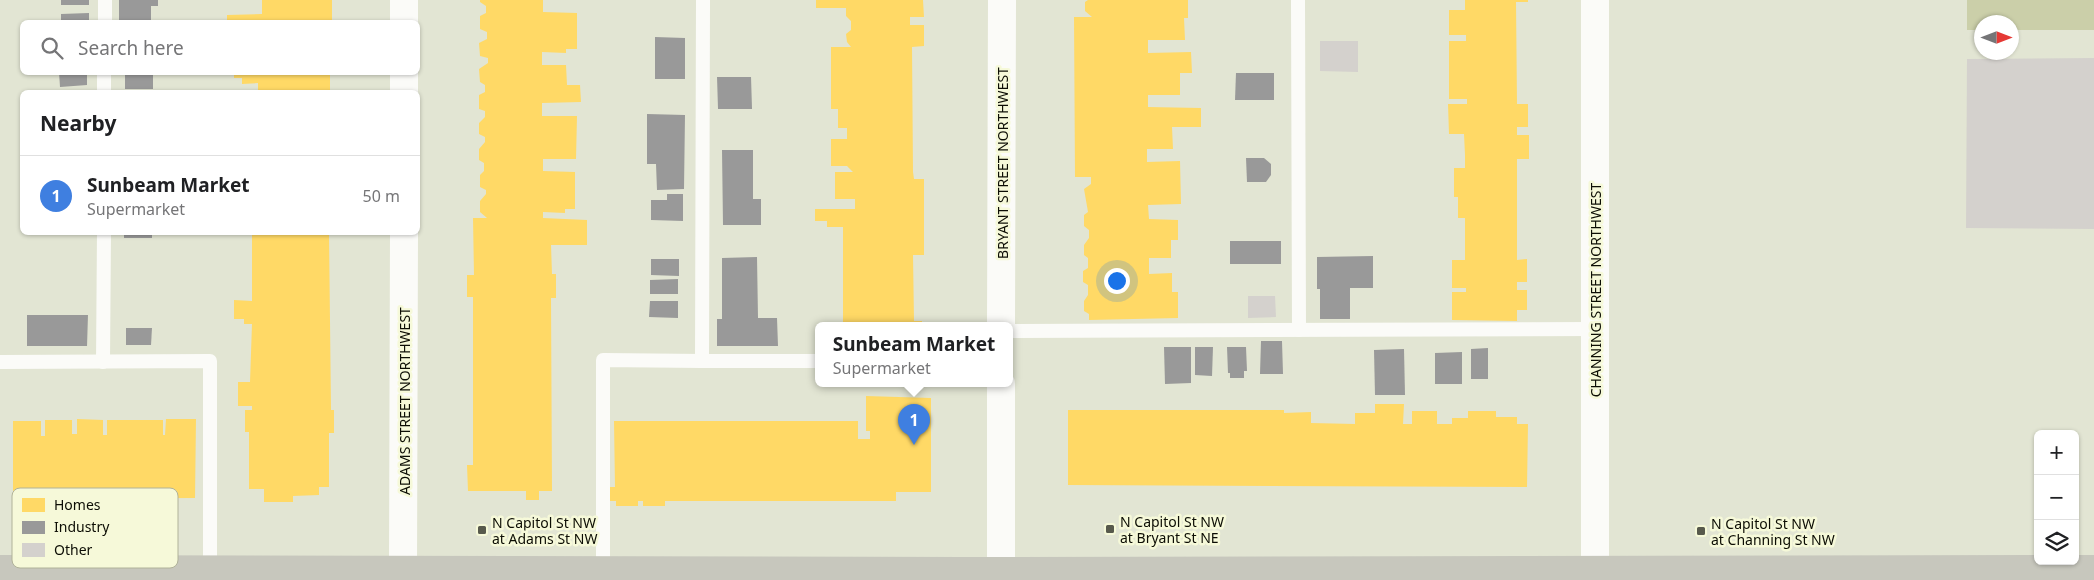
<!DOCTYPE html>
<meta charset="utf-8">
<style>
body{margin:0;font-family:"Noto Sans",sans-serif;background:#f6f6f6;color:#202124}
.controls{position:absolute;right:15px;bottom:15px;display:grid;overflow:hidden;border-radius:8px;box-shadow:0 1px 4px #0004}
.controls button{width:45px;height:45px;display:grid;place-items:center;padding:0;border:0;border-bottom:1px solid #e0e0e0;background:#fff;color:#202124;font:25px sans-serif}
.compass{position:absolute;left:1974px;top:15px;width:45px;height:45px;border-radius:50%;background:#fff;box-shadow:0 1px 4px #0004;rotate:90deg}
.you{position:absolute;left:1116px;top:280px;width:18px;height:18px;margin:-12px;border:4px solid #fff;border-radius:50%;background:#1a73e8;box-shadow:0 0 0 8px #1a73e833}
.badge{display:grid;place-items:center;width:32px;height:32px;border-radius:50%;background:#57594c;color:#fff;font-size:16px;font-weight:700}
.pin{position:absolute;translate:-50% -41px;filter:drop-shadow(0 1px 2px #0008)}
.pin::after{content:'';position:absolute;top:26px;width:18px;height:15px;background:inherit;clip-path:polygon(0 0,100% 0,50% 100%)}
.popup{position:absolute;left:815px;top:322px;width:198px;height:65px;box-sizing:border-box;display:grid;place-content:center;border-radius:8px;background:#fff;filter:drop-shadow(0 1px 4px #0005);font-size:16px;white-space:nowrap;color:#757577}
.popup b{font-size:19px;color:#202124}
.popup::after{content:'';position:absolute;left:50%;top:100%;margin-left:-10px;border:10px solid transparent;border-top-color:#fff}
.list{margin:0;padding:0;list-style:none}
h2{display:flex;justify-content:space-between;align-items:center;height:65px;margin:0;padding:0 20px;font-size:21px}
h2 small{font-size:16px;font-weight:400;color:#757577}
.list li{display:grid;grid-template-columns:32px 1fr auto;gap:15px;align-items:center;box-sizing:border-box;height:80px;padding:0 20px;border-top:1px solid #e0e0e0}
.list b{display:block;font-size:19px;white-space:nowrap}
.list p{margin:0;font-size:16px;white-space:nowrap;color:#757577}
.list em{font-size:16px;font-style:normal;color:#757577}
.icon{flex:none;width:28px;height:28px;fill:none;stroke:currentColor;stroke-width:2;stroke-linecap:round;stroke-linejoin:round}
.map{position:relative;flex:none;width:2094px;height:580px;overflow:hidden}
.search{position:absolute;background:#fff;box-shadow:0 1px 4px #0004;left:20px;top:20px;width:400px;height:55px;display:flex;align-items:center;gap:12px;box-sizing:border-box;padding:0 18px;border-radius:8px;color:#757577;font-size:19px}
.panel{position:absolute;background:#fff;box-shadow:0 1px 4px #0004;left:20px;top:90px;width:400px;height:145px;border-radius:8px}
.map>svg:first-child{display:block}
.green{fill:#cbcfa9}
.homes{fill:#ffd966}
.industry{fill:#999}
.building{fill:#d4d1cd}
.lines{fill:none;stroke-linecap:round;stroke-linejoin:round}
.lane{stroke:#fbfbf8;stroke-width:14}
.street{stroke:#fbfbf8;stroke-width:28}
.primary{stroke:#c7c7bd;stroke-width:28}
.poi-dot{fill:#57594c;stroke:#f6f9d9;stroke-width:2}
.labels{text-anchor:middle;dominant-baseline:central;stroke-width:5;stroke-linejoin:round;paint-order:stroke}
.street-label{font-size:14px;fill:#0c0d04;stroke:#f6f9d9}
.poi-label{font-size:14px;fill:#0c0d04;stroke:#f6f9d9;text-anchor:start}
.key{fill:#f6f9d9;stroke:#b0b299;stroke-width:1}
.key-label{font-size:14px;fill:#0c0d04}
</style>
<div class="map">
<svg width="2094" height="580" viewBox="0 0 2094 580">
<rect width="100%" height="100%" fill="#e2e5d3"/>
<polygon class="green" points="1967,0 2094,0 2094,30 2012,30 2012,22 1982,22 1981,30 1967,30"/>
<g class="homes">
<polygon points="262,0 332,0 332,22 227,22 227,15 262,14"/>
<polygon points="480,0 543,0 543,12 577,13 577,49 566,49 566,53 542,52 542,65 566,65 567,85 580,85 581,102 542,103 542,116 577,116 576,159 543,159 543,171 575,172 575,209 565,209 565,213 543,212 543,218 587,220 587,245 551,245 552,274 556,274 556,298 551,298 552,491 539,491 539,500 526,500 526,491 468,491 467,465 473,465 473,297 467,297 467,275 474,275 473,218 487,218 480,212 480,201 486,194 486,190 480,187 480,175 484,171 484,163 479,160 479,149 485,142 485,137 479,134 479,123 485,117 485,111 479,109 479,95 485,92 485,85 480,82 479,69 488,63 488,58 480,56 479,43 487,39 487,32 480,29 480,16 486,13 486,6 480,2"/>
<polygon points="816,0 923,0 924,17 910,17 910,25 924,25 924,46 912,47 913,172 914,179 924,179 924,255 913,255 914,321 922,321 922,326 843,326 843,227 827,227 827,221 815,221 815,209 855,209 855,199 835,199 835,172 853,172 847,166 831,166 831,139 847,139 847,128 838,128 838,109 831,109 831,47 851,47 847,42 846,34 851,30 851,21 846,16 846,8 816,8"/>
<polygon points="1088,0 1188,0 1188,18 1184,18 1185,40 1148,40 1148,53 1191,52 1192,73 1180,73 1180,95 1148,95 1148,107 1201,108 1201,127 1172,127 1173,149 1147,149 1147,162 1180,161 1181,204 1148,205 1149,219 1178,220 1178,240 1171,240 1171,258 1149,258 1149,274 1172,273 1172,292 1178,292 1178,318 1089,320 1089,314 1084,311 1084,301 1088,295 1088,285 1083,282 1083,271 1088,268 1088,258 1084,255 1084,245 1089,238 1089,230 1084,226 1084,215 1088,212 1084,189 1091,184 1091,177 1075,177 1074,17 1092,17 1085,11 1085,2"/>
<polygon points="1465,0 1528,0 1528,2 1516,2 1517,104 1528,104 1528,127 1517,127 1517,135 1529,135 1529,159 1517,159 1517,260 1527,259 1527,282 1517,282 1517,290 1527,290 1527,310 1517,310 1517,321 1452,320 1452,292 1466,292 1466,288 1452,288 1452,260 1465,260 1465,218 1458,218 1458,197 1454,197 1454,168 1465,168 1465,155 1464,134 1449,134 1448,104 1467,104 1467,99 1449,99 1449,41 1466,41 1466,35 1449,35 1449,10 1465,10"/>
<polygon points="234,72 330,72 330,91 319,90 319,92 242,92 242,90 258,90 258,83 242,84 242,78 234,78"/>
<polygon points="252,232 329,232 331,410 334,410 334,433 329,433 329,487 319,487 319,495 293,496 293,502 264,502 264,489 249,489 249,432 245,432 245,410 252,410 252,406 238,406 238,382 250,382 252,324 244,324 244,319 234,319 234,300 252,301"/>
<polygon points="866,396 931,398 931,492 896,492 896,501 665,501 665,506 643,506 643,501 638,501 638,506 616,506 616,501 609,501 609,487 615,487 614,421 858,421 858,439 870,439 870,431 866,431"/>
<polygon points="1375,404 1404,404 1403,424 1412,424 1412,411 1437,411 1437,424 1452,424 1452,418 1468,418 1468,411 1496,411 1496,417 1517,417 1517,424 1528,424 1527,487 1068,485 1068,410 1284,410 1284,413 1311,412 1311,423 1355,424 1355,413 1375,413"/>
<polygon points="77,419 103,420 103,435 107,435 107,420 163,420 163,435 165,435 166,419 196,419 195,498 13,499 13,421 41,421 41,436 45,436 45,420 72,420 72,434 77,434"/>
</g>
<g class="industry">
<rect x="61" y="0" width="28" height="5"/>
<polygon points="119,0 158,0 158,6 151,6 151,22 119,22"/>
<polygon points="89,13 89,22 61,22 61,14"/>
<polygon points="655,37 685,38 685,79 655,79"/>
<polygon points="59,72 87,72 87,85 60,87"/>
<rect x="125" y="72" width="28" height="17"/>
<polygon points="1236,73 1274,73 1274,100 1235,100"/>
<polygon points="717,77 751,77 752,109 718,109"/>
<polygon points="647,114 685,115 684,189 657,190 656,164 647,164"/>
<polygon points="722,150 753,150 753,199 761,199 761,225 723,225"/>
<polygon points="1246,158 1264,158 1271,164 1271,175 1266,182 1247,182"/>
<polygon points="667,194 683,194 683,221 651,220 651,200 667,200"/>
<rect x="124" y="232" width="28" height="6"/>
<rect x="1230" y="241" width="51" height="23"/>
<polygon points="1373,256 1373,288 1350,288 1350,319 1320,319 1320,289 1317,289 1317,257"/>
<polygon points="757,257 758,318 777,318 778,346 717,346 717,319 722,319 722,258"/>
<polygon points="651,259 679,259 679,276 651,275"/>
<polygon points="678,279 678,294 650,294 650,280"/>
<polygon points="650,301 678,301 678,318 649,317"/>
<polygon points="27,315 88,315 87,346 27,346"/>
<polygon points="126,328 152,328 151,345 126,345"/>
<polygon points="1261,341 1282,341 1283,374 1260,374"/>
<polygon points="1164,347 1191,347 1191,383 1165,384"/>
<polygon points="1195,347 1213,347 1212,376 1195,375"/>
<polygon points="1227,347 1246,347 1247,371 1244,371 1244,378 1230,378 1230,373 1228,373"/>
<polygon points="1488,348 1488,379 1471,379 1471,349"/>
<polygon points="1404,349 1405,395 1375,395 1374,350"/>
<polygon points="1462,352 1462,384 1435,384 1435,353"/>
</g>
<g class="building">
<polygon points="1320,41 1358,41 1358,72 1320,71"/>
<polygon points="2094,58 2094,229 1966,228 1967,59"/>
<polygon points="1248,296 1275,296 1276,317 1248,318"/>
</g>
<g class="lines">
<g class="lane">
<polyline points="1298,0 1299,330"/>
<polyline points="105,22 105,0"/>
<polyline points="104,92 104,72"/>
<polyline points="1009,331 1595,329"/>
<polyline points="702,361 819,361"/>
<polyline points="0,362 210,361 210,569"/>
<polyline points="103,362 104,232"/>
<polyline points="603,570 603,360 702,361 703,0"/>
</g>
<g class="street">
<polyline points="404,22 404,0"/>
<polyline points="404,92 404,72"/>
<polyline points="1001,326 1002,0"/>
<polyline points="403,570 404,232"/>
<polyline points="1001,580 1001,384"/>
<polyline points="1595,580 1595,0"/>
</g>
<polyline class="primary" points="0,569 963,571 2094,569"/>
</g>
<g class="poi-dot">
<rect x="1105" y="524" width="10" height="10" rx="2.5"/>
<rect x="477" y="525" width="10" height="10" rx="2.5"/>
<rect x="1696" y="526" width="10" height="10" rx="2.5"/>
</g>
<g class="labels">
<g class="street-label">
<text transform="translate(1002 163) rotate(-90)">BRYANT STREET NORTHWEST</text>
<text transform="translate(1595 290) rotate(-90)">CHANNING STREET NORTHWEST</text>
<text transform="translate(404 401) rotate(-90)">ADAMS STREET NORTHWEST</text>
</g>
<g class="poi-label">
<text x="1120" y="521">N Capitol St NW<tspan x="1120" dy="16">at Bryant St NE</tspan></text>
<text x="492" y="522">N Capitol St NW<tspan x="492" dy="16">at Adams St NW</tspan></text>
<text x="1711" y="523">N Capitol St NW<tspan x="1711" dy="16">at Channing St NW</tspan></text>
</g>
</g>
<rect x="12" y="488" width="166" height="80" rx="8" class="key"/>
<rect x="22" y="498" width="23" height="14" fill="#ffd966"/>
<rect x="22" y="521" width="23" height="13" fill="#999"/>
<rect x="22" y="543" width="23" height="14" fill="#d4d1cd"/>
<g class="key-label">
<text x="54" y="510">Homes</text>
<text x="54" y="532">Industry</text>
<text x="54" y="555">Other</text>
</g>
</svg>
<div class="controls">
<button>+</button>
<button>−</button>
<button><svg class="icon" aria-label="layers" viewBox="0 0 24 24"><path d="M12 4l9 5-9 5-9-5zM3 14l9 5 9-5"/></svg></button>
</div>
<svg class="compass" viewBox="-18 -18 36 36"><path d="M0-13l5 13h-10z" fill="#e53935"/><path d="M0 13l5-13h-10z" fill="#757577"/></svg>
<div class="you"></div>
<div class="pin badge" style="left:914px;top:445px;background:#3f7fe0">1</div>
<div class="popup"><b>Sunbeam Market</b>Supermarket</div>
<div class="search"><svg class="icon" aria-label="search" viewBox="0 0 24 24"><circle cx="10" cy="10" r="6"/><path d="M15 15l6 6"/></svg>Search here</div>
<section class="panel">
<h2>Nearby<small></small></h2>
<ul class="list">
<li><span class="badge" style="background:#3f7fe0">1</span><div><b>Sunbeam Market</b><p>Supermarket</p></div><em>50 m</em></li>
</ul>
</section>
</div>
